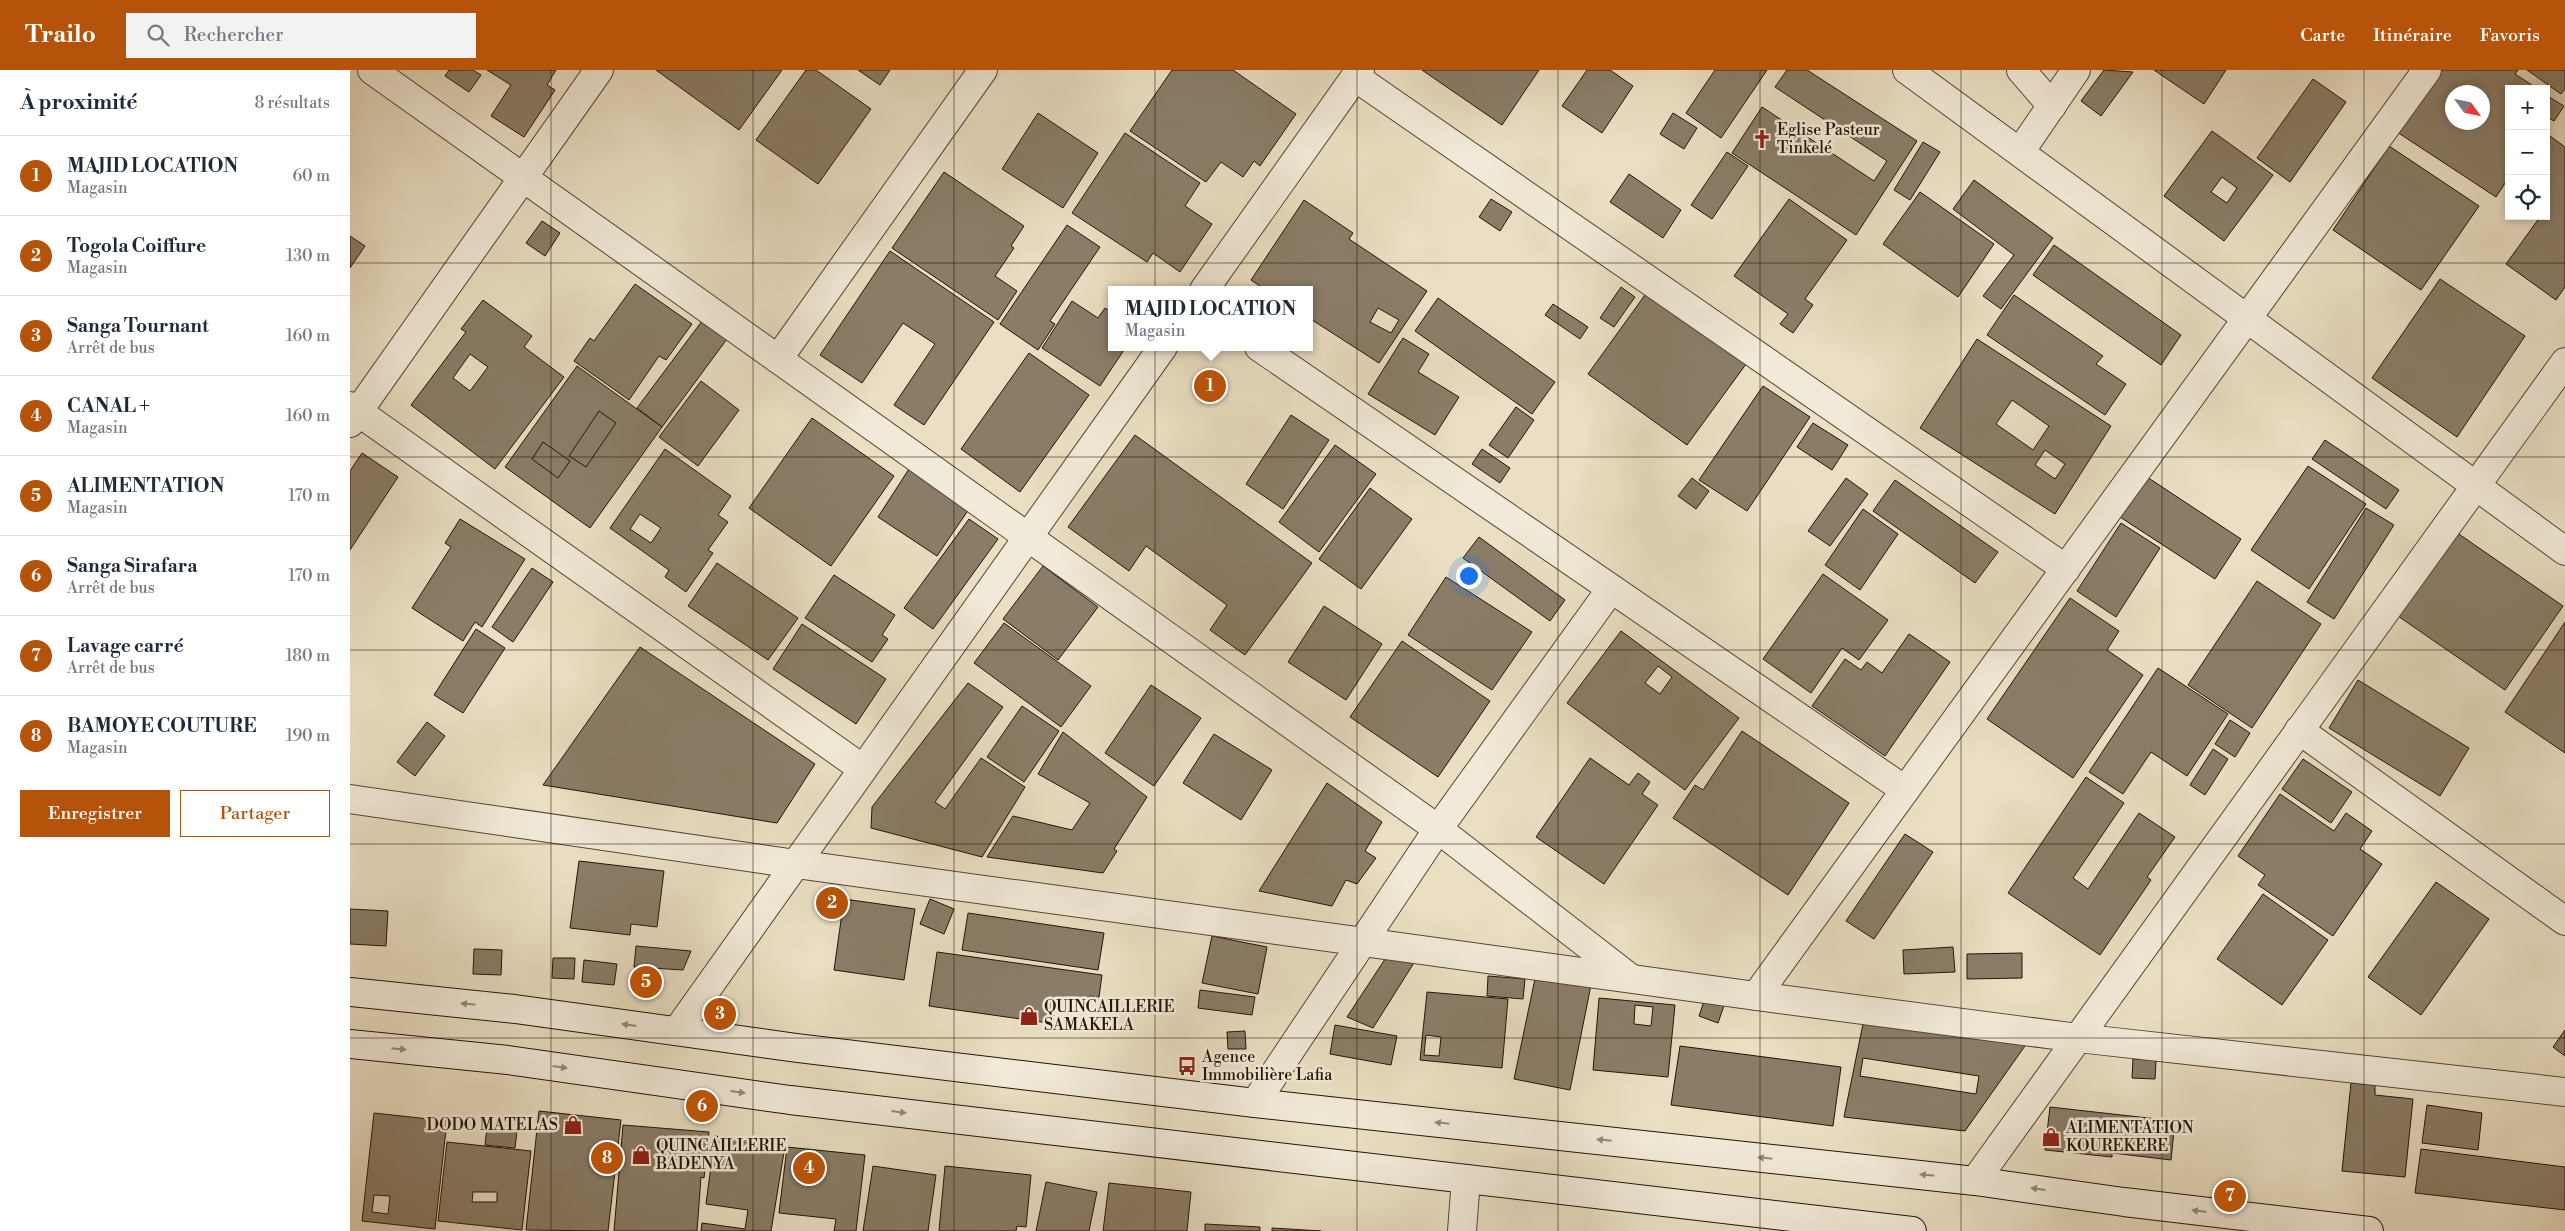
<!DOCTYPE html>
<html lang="fr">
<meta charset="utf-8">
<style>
body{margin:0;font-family:"Libre Bodoni",serif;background:#f2f2f3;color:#1f2937}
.controls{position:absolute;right:15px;top:15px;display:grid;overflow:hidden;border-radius:0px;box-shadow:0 2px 8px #0003}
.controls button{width:45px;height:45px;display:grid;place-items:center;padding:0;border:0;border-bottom:1px solid #e0e1e3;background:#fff;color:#1f2937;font:25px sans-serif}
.compass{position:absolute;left:2095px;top:15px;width:45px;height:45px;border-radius:50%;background:#fff;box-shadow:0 2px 8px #0003;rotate:123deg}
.you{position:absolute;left:1118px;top:505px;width:18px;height:18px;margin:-12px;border:4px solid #fff;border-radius:50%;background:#1a73e8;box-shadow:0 0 0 8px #1a73e833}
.badge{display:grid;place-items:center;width:32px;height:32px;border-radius:50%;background:#b45309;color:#fff;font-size:16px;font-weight:700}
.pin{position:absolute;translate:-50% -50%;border:2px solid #fff;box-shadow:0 1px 5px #0006}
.popup{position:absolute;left:758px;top:216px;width:205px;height:65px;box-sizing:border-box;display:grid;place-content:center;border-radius:0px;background:#fff;filter:drop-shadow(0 1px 4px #0005);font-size:16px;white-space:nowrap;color:#747a83}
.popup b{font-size:19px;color:#1f2937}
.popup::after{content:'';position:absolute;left:50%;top:100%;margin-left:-10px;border:10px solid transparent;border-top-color:#fff}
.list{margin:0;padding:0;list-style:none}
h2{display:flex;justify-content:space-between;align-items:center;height:65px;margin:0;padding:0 20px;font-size:21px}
h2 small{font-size:16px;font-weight:400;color:#747a83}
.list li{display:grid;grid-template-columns:32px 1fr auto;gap:15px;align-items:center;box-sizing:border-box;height:80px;padding:0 20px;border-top:1px solid #e0e1e3}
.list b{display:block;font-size:19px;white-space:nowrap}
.list p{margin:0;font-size:16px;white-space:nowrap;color:#747a83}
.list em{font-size:16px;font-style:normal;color:#747a83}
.actions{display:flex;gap:10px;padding:15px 20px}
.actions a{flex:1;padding:11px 0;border:1px solid #b45309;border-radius:0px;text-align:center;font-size:18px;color:#b45309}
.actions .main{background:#b45309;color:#fff}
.icon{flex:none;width:28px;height:28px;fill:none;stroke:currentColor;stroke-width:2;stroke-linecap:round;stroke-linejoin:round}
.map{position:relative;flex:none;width:2215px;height:1161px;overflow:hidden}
header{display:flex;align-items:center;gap:30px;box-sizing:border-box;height:70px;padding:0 25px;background:#b45309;color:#fff}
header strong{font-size:24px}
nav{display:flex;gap:28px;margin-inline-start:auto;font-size:18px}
.search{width:350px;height:45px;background:#f2f2f3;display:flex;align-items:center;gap:12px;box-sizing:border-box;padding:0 18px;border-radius:0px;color:#747a83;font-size:19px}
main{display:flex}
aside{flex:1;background:#fff}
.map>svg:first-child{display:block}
.building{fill:#8a7d68;stroke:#231306;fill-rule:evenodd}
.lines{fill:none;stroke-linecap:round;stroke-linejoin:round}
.street-casing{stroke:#554635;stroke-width:30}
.secondary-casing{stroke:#231306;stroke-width:30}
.street{stroke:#f1ead8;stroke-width:28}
.secondary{stroke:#f1ead8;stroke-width:28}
.oneway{fill:#94897a}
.grid{fill:none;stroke:#231306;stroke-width:1;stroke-opacity:0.55}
.labels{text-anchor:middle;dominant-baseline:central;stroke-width:5;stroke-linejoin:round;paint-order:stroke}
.poi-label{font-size:16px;fill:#231306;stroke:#f1ead8;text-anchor:start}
</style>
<header>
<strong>Trailo</strong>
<div class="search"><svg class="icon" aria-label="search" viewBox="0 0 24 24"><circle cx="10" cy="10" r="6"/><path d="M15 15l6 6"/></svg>Rechercher</div>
<nav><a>Carte</a><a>Itinéraire</a><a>Favoris</a></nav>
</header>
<main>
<aside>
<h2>À proximité<small>8 résultats</small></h2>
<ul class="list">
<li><span class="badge">1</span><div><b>MAJID LOCATION</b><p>Magasin</p></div><em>60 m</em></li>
<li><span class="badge">2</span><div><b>Togola Coiffure</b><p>Magasin</p></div><em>130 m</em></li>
<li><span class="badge">3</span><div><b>Sanga Tournant</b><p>Arrêt de bus</p></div><em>160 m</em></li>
<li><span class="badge">4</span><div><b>CANAL +</b><p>Magasin</p></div><em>160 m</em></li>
<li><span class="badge">5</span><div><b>ALIMENTATION</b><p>Magasin</p></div><em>170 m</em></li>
<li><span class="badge">6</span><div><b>Sanga Sirafara</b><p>Arrêt de bus</p></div><em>170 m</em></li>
<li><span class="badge">7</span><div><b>Lavage carré</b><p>Arrêt de bus</p></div><em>180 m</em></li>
<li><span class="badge">8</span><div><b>BAMOYE COUTURE</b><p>Magasin</p></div><em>190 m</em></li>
</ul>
<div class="actions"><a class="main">Enregistrer</a><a>Partager</a></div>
</aside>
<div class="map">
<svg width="2215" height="1161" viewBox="0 0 2215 1161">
<rect width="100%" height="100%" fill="#eadfc3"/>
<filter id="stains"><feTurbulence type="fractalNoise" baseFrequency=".004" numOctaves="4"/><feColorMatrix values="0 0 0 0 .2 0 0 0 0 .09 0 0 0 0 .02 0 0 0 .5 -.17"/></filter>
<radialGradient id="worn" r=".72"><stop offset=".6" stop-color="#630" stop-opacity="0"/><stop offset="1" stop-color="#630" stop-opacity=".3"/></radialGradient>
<g class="building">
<polygon points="99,0 123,0 131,5 119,22 95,6"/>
<polygon points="137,0 206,0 197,15 205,20 174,67 141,46 161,15"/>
<polygon points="306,0 432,0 389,60"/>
<polygon points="456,0 466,0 521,39 468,114 406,70"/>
<polygon points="508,0 540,0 530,15"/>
<polygon points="822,0 883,0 946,44 910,96 904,91 893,107 871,92 856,112 780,61"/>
<polygon points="1072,0 1189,0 1152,55"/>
<polygon points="1237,0 1260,0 1283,16 1252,63 1212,36"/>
<polygon points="1365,0 1417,0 1371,68 1336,43"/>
<polygon points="1437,0 1457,0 1567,71 1506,165 1382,83 1412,37 1524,111 1537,91 1425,17"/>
<polygon points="1754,0 1783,2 1751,46 1731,31"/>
<polygon points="1804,0 1876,0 1854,34"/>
<path d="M2084 0H2168L2165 4 2188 19H2159V92L2156 96 2159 97V107L2146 127 2044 60ZM2102 22H2132V52H2102Z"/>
<polygon points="2177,0 2215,0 2215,19 2211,24"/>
<polygon points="1963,9 1996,32 1940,112 1907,88"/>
<polygon points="2196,25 2214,36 2204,51 2196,46"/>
<polygon points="688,43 748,83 713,138 652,99"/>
<polygon points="1323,43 1347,58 1334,79 1310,64"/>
<path d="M1862 61 1923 105 1874 171 1814 126ZM1872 107 1887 118 1877 133 1861 122Z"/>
<polygon points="775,63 850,113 835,136 862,154 830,202 803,183 797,192 722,143"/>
<polygon points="2200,66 2215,77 2215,217 2206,230 2156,194 2190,147 2188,146 2196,146 2196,70"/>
<polygon points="1573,72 1590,82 1560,130 1544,120"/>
<polygon points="2039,76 2129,136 2071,220 1983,160"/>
<polygon points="1377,82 1398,96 1362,149 1341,135"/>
<polygon points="594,102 674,156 661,176 664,178 645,206 667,221 648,250 542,178"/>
<polygon points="1279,104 1331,140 1313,168 1260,132"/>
<polygon points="1624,110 1703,168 1651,239 1633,226 1664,185 1603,139"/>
<polygon points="1570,122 1644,174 1608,227 1533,174"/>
<polygon points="1141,129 1162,142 1150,161 1129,147"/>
<polygon points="1439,129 1497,170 1455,229 1463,235 1443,263 1430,254 1438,244 1384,206"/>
<path d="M954 130 1003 163 999 169 1077 221 1029 293 959 248V220H916L901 210ZM1028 238 1049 250 1041 263 1020 252Z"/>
<polygon points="192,151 210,163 195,186 176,173"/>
<polygon points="717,155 750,177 700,251 705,254 688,280 650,254"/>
<polygon points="0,166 15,176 0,198"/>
<polygon points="1704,175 1831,265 1811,295 1683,205"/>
<polygon points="540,181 644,252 574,355 544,335 585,274 553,253 512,313 470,285"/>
<polygon points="2090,209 2175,266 2107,367 2022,308"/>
<polygon points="285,214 342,254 316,290 309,286 279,330 224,291 240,268 244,271"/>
<polygon points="1271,217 1285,227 1264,257 1250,248"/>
<polygon points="1300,218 1399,290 1337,375 1238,304"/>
<polygon points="1664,225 1753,286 1746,294 1776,314 1755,345 1637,265"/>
<polygon points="1088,228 1205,312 1182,344 1065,261"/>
<path d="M133 230 182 266 174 277 214 307 145 399 61 335 116 262 111 259ZM120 284 138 297 120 321 103 308Z"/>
<polygon points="722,231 748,248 755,238 761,242 761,277 776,277 750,316 692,278"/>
<polygon points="1203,234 1238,257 1230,269 1195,245"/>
<polygon points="352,251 377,269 312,357 287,338"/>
<polygon points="1053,268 1079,284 1068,302 1109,327 1085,365 1018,324"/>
<path d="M1627 269 1761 356 1705 444 1570 358ZM1662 330 1699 356 1683 380 1646 354ZM1695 380 1715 394 1705 409 1685 395Z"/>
<polygon points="679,283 739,325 670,422 611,379"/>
<polygon points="227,296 312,357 240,458 155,397"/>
<polygon points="351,311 389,340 348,396 309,367"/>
<polygon points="1413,316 1460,347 1397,441 1349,410"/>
<polygon points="1166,337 1184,350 1158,388 1139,375"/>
<polygon points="249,341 266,353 236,397 219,386"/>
<polygon points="941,345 979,370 933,439 896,414"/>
<polygon points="462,348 544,406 481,496 399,438"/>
<polygon points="1463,353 1498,375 1482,400 1447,377"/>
<polygon points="785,365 962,493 895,585 860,560 877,535 796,476 779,501 718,457"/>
<polygon points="1975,370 2049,420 2036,439 1962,389"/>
<polygon points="193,372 220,391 208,408 182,389"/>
<polygon points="985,375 1026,404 969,482 929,452"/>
<path d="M315 379 381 426 368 445 378 452 358 480 363 483 336 522 315 507 319 500 260 458ZM290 444 311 458 301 473 280 459Z"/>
<polygon points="1132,379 1160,398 1150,413 1122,394"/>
<polygon points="12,383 48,407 0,480 0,401"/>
<polygon points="1958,396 2016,434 1959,519 1901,480"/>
<polygon points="559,399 619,439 587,486 528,447"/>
<polygon points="1797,407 1891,469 1865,509 1770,447"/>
<polygon points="1342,408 1359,421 1346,439 1328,426"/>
<polygon points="1496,408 1518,424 1480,476 1458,461"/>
<polygon points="1545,410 1648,482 1625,513 1523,441"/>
<polygon points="1020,418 1062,449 1011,519 969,489"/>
<polygon points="2016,438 2044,455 1984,549 1957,532"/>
<polygon points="1513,439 1548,464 1510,520 1475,495"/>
<polygon points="110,449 175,489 132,557 125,552 113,571 62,538 101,477 95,473"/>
<polygon points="619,449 648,469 583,559 554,538"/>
<polygon points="1771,453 1810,478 1766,547 1727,521"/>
<polygon points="2103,460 2213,536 2155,620 2045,544"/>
<polygon points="1129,467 1215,530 1200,551 1113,488"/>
<polygon points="367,493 448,548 418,590 338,536"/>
<polygon points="693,496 748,537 708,590 653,549"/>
<polygon points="182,498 203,512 163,572 142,557"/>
<polygon points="1473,504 1538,550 1509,590 1492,578 1461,623 1413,589"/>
<polygon points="484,505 545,545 532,565 538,569 522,592 455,548"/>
<polygon points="1096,507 1182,562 1142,620 1058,565"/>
<polygon points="1907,511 1971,554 1902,658 1838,615"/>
<polygon points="1720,528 1769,561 1757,580 1793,605 1723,708 1637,649"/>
<polygon points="974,536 1032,574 996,630 938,592"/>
<polygon points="2215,552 2215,683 2155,642"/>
<polygon points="654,553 741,616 711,657 624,593"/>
<polygon points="452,554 536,609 506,654 423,599"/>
<polygon points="126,559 155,578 113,643 84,625"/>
<path d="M1271 561 1389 648 1335 720 1217 633ZM1308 596 1322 607 1310 624 1295 613Z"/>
<polygon points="1559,564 1600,592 1535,686 1462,636 1495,589 1511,600 1517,592 1532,603"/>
<polygon points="1052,571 1140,631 1088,707 1000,647"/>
<polygon points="290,577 465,694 427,753 193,715"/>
<polygon points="1808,598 1878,644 1837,706 1801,682 1773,724 1739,702"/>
<polygon points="2008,610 2119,678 2090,726 1979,658"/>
<polygon points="618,613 653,637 585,732 595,739 631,688 675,717 632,787 521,758 522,737"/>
<polygon points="801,615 851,648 804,716 755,683"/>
<polygon points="672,636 709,661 674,712 637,687"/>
<polygon points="1880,650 1900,663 1885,687 1865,674"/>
<polygon points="77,652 95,666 65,706 47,692"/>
<polygon points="1392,661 1499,733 1438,825 1323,748 1345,715 1353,720"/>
<polygon points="713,662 797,727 764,779 767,781 753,803 637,787 663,746 722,760 740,733 688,704"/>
<polygon points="864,664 922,700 891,750 833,713"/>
<polygon points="1863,679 1878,689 1855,725 1840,715"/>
<polygon points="1240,688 1279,715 1288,703 1300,712 1292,724 1308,735 1254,814 1186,767"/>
<polygon points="1953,689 2002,722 1981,753 1932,719"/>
<polygon points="1736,707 1774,733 1723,808 1738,819 1789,743 1825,767 1797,807 1801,810 1750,885 1658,823"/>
<polygon points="977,713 1032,752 1015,781 1026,788 1007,814 996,810 982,836 909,821"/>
<polygon points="1930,724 1984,761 1996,743 2022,761 2010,779 2032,794 1983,866 1908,815 1915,805 1888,786"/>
<polygon points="1555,764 1583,782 1524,869 1496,851"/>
<polygon points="229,791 314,801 307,857 281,854 280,865 220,858"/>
<polygon points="2086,812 2139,849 2071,945 2018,907"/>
<polygon points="1913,824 1978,870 1932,935 1867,889"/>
<polygon points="494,829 565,839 554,910 484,900"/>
<polygon points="580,829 604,839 594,864 570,854"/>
<polygon points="0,839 38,841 36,876 0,874"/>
<polygon points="618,843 754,863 748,900 612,880"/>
<polygon points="862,866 917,877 908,924 852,913"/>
<polygon points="286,876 341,881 333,900 284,897"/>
<polygon points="1603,877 1605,902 1554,904 1553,880"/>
<polygon points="124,879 152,880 151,905 123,904"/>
<polygon points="587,882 752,905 749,927 740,926 739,935 703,930 699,953 579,936"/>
<polygon points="1039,883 1067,888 1023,958 997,947"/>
<polygon points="1672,883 1672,908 1617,909 1617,884"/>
<polygon points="203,888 225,888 224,909 202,908"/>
<polygon points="234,890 267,894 264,915 232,912"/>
<polygon points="1186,904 1241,915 1220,1020 1164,1009"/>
<polygon points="1138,906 1175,909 1173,929 1137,926"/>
<polygon points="850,920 905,927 902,945 848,938"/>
<path d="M1077 922 1158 929 1152 998 1070 990ZM1076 965 1091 967 1089 986 1074 985Z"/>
<polygon points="1357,922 1376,930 1368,953 1349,946"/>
<path d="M1249 928 1325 935 1318 1007 1243 1000ZM1285 935 1303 937 1301 956 1284 954Z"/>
<path d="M1514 949 1682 966 1615 1061 1494 1047ZM1513 988 1629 1006 1626 1024 1510 1006Z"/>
<polygon points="985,955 1047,966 1041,995 980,984"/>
<polygon points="2215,960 2215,986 2203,977"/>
<polygon points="895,961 896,979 878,979 877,962"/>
<polygon points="1330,976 1491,997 1483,1056 1321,1035"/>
<polygon points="1783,989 1806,990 1805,1009 1782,1008"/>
<polygon points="2001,1013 2025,1015 2025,1025 2063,1029 2055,1107 1992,1101"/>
<polygon points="2077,1035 2132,1043 2128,1080 2072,1073"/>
<polygon points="1700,1037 1825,1051 1821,1090 1762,1083 1762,1087 1695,1080"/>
<polygon points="189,1041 271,1050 258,1161 176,1160"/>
<path d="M24 1043 97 1051 85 1159 12 1151ZM24 1125 40 1126 38 1144 22 1142Z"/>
<polygon points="273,1055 359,1062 354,1108 351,1107 347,1161 264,1161"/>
<polygon points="137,1058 167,1061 165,1078 135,1075"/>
<polygon points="365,1066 435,1076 421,1161 351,1161 352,1153 395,1159 398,1140 356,1134"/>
<path d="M97 1072 181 1081 172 1160 88 1151ZM123 1122H147V1132H122Z"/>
<polygon points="437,1077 515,1085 506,1161 484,1161 486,1149 429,1143"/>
<polygon points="2071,1079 2215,1097 2215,1140 2065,1123"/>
<polygon points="523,1096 586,1105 578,1161 513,1161"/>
<polygon points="595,1096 681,1105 676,1157 667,1156 666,1161 589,1161"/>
<polygon points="696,1112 747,1122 739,1161 686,1161"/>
<polygon points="759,1113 841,1122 837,1161 753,1161"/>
<polygon points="855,1154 910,1157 910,1161 855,1161"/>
<polygon points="922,1158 971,1161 922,1161"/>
</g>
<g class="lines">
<g class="street-casing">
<g id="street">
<polyline points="22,0 1088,759 1279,907"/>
<polyline points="1557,0 2215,481"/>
<polyline points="1671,0 1702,36"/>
<polyline points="1005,7 1716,499"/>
<polyline points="1670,82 1726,0"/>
<polyline points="854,220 1010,0"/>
<polyline points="909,277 1555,720"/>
<polyline points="428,289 633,0"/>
<polyline points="0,336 513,699"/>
<polyline points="0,353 249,0"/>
<polyline points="1949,660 2215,851"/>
<polyline points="0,729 446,794 1406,926 1728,968 2215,1022"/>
<polyline points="1406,926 2077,0"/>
<polyline points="327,961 813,277"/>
<polyline points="905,1033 1088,759 1261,519"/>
<polyline points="1625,1111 2215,292"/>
<polyline points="1112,1161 1116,1109"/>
</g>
</g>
<g class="secondary-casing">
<g id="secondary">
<polyline points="0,922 165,939 447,978 905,1033 1625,1111 1774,1132 2019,1161"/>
<polyline points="0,974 158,990 440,1030 1562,1161"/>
</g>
</g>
<use href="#street" class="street"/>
<use href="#secondary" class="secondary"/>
</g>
<defs><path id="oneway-solid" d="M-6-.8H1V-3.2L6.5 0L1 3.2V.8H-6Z" transform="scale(1.25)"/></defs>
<g class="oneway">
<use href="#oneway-solid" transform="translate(118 934) rotate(-174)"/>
<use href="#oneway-solid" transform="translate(279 955) rotate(-172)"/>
<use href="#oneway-solid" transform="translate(49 979) rotate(6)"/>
<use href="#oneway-solid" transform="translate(210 997) rotate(8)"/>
<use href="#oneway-solid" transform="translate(388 1022) rotate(8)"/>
<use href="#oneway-solid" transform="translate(549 1042) rotate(7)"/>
<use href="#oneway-solid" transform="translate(1092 1053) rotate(-174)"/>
<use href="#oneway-solid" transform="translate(1254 1070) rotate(-174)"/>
<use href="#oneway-solid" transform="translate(1415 1088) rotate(-174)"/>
<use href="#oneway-solid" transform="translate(1577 1105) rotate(-174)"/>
<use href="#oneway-solid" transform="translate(1688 1119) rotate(-172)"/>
<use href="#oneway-solid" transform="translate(1849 1141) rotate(-173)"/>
</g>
<path class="grid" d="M201 0V1161M403 0V1161M604 0V1161M805 0V1161M1007 0V1161M1208 0V1161M1410 0V1161M1611 0V1161M1812 0V1161M2014 0V1161M0 193H2215M0 387H2215M0 580H2215M0 774H2215M0 968H2215"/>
<defs>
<g id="church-bare" transform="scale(1.5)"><path d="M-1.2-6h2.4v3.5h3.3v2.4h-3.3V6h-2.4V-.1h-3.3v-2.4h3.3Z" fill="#8f2418" stroke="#f1ead8" stroke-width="2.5" paint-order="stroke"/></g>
<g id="shop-bare" transform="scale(1.5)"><path d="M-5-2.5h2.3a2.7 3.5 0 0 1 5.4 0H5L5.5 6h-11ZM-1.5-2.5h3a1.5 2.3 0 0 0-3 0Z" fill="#8f2418" stroke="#f1ead8" stroke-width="2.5" paint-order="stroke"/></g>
<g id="bus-bare" transform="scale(1.5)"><path d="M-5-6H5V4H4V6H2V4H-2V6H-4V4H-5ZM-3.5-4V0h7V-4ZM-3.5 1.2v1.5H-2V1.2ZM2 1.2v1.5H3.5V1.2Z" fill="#8f2418" stroke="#f1ead8" stroke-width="2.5" paint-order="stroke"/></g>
</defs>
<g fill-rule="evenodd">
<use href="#church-bare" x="1412" y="69"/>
<use href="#shop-bare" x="679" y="946"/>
<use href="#bus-bare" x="837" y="996"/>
<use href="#shop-bare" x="223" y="1055"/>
<use href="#shop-bare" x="1701" y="1067"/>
<use href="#shop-bare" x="291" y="1085"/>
</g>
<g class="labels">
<g class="poi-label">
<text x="1427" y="60">Eglise Pasteur<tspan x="1427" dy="18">Tinkelé</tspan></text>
<text x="694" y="937">QUINCAILLERIE<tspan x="694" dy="18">SAMAKELA</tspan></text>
<text x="852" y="987">Agence<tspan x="852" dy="18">Immobilière Lafia</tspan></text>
<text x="208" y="1055" text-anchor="end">DODO MATELAS</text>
<text x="1716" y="1058">ALIMENTATION<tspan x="1716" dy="18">KOUREKERE</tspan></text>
<text x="306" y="1076">QUINCAILLERIE<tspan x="306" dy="18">BADENYA</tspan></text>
</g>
</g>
<rect width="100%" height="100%" filter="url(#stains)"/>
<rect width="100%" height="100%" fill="url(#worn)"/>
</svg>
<div class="controls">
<button>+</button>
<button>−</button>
<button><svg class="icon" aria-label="locate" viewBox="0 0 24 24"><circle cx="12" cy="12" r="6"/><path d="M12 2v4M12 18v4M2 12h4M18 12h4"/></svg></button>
</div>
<svg class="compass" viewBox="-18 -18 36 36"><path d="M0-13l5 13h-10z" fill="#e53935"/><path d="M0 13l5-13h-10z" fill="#747a83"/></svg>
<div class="you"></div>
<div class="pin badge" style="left:860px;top:316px">1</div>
<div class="popup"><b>MAJID LOCATION</b>Magasin</div>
<div class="pin badge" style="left:482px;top:833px">2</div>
<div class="pin badge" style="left:370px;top:944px">3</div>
<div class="pin badge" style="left:459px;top:1098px">4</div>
<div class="pin badge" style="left:296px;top:912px">5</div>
<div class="pin badge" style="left:352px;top:1036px">6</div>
<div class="pin badge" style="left:1880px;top:1126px">7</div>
<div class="pin badge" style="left:257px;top:1088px">8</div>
</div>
</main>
